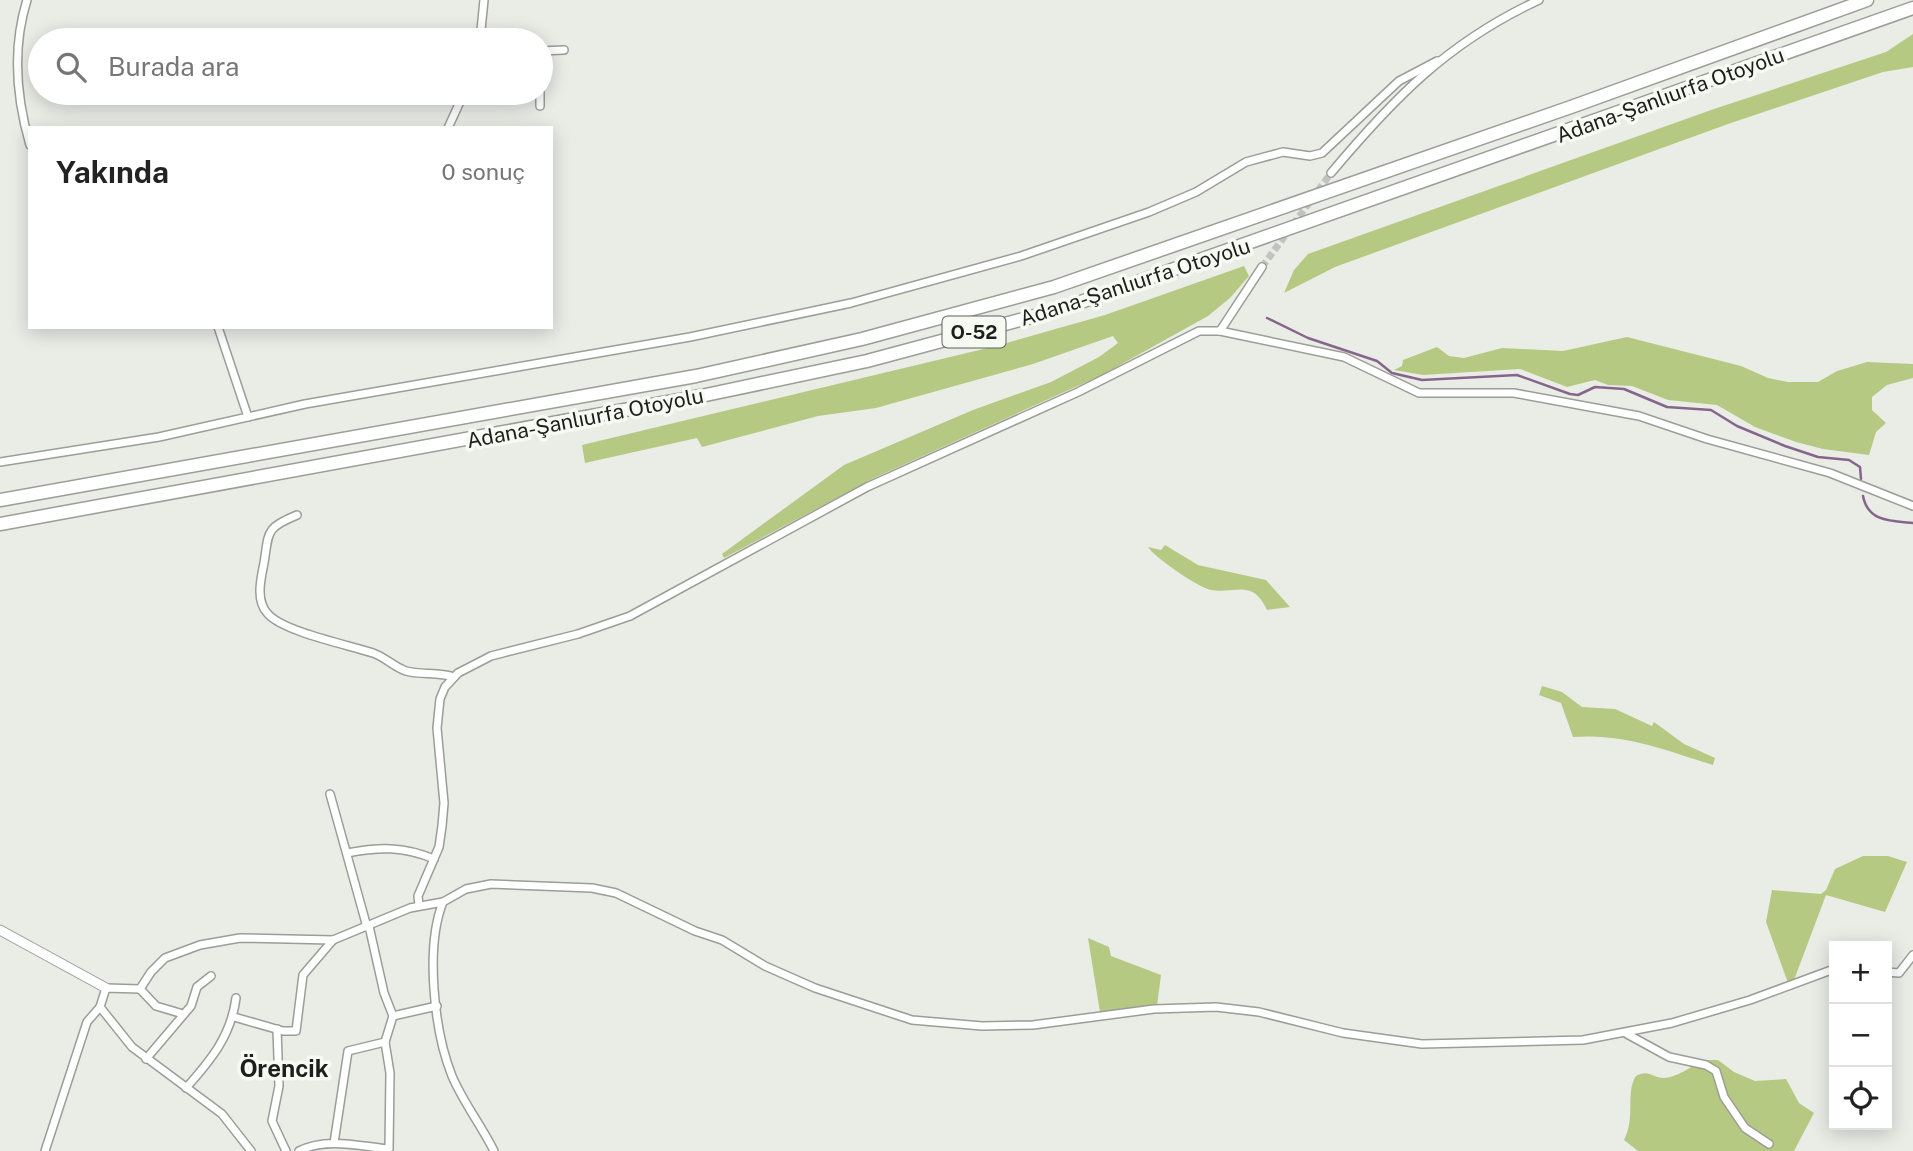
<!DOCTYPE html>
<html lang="tr">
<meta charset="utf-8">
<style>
body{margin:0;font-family:"Public Sans",sans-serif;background:#f6f6f6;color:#222}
.controls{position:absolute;right:21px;bottom:21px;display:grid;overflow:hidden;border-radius:0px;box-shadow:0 4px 18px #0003}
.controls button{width:63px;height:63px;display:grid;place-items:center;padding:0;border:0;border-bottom:2px solid #e0e0e0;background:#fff;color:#222;font:35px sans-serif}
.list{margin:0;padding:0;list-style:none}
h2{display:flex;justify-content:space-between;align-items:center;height:91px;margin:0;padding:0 28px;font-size:30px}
h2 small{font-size:23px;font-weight:400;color:#767676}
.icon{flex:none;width:38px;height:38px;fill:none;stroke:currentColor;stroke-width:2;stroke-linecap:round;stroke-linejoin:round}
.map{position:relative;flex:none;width:1913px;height:1151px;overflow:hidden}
.search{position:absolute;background:#fff;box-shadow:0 4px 18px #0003;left:28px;top:28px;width:525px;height:77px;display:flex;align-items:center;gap:18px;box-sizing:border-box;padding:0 24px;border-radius:38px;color:#767676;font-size:26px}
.panel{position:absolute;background:#fff;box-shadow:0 4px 18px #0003;left:28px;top:126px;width:525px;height:203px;border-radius:0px}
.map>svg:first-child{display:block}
.green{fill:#b6c983}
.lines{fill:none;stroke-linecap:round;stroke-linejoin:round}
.stream{stroke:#86658c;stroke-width:2.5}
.minor-tunnel{stroke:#c1c3be;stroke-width:7;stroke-dasharray:7 3.5;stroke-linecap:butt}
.minor-casing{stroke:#9b9d97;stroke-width:10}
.tertiary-casing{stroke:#9b9d97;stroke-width:11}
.motorway-casing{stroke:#9b9d97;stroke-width:15}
.minor{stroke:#fff;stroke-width:7}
.tertiary{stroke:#fff;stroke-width:9}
.motorway{stroke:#fff;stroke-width:12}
.labels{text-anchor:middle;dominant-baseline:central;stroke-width:7;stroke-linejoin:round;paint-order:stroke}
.shield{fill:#f7f9f3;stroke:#5f605d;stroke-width:2}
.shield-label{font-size:19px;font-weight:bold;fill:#1e1f1d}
.street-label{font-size:21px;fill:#1e1f1d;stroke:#f7f9f3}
.quarter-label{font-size:24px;font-weight:bold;fill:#1e1f1d;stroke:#f7f9f3}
</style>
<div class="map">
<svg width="1913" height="1151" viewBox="0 0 1913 1151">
<rect width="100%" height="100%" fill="#eaece6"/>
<g class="green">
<polygon points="1913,34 1913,67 1883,72 1728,124 1335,267 1284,293 1294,270 1308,254 1714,109 1886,52"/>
<polygon points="1244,266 1249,276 1230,298 1208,316 1102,375 874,478 724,558 722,554 844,465 973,410 1051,382 1099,357 1118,343 1113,336 1033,364 876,408 818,416 702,447 697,438 585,463 582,445 996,346 1105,315"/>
<polygon points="1627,337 1741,366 1768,378 1788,382 1818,382 1837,371 1867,362 1913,364 1913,378 1887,385 1872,397 1872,410 1886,423 1876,432 1869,455 1823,449 1796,442 1755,427 1717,405 1668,400 1632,386 1608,385 1595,380 1567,387 1520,369 1423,375 1394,370 1402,366 1403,360 1437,347 1449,356 1464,358 1502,348 1563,351"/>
<path d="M1165 545 1198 565 1266 580 1290 607 1267 610C1253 578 1234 594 1211 590 1199 588 1154 557 1148 547L1161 550Z"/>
<path d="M1542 686 1562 692 1582 707 1615 709 1652 726 1654 722 1684 744 1715 758 1713 765C1665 750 1624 733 1573 737L1561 703 1539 695Z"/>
<polygon points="1863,856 1888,856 1907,862 1885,912 1826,895 1794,980 1788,983 1766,922 1772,890 1821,894 1826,890 1835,869"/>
<polygon points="1088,938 1109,947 1111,956 1161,975 1157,1006 1100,1012"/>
<path d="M1701 1060H1718L1734 1072 1755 1081 1786 1079 1799 1103 1814 1113 1794 1151H1638L1624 1140C1636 1118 1625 1092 1636 1076 1649 1069 1652 1078 1664 1078 1674 1078 1693 1067 1701 1060Z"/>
</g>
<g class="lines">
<g class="stream">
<polyline points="1267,318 1308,338 1377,361 1392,373 1422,380 1517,375 1570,394 1578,395 1595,387 1624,389 1667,407 1711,410 1737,426 1785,446 1818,457 1849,460 1860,467 1861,479"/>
<path d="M1863 496C1868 522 1891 521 1913 523"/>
</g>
<polyline class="minor-tunnel" points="1262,267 1331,173"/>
<g class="minor-casing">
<g id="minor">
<path d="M27 0C12 48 16 97 30 145"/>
<polyline points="480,40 484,0"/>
<polyline points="541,51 564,50"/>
<polyline points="540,93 540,106"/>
<polyline points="448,128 464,93"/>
<path d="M1331 173C1394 98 1448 42 1539 0"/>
<polyline points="218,327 248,417"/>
<polyline points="1220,331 1262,267"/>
<polyline points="0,462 159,437 305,404 690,337 851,303 1021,256 1149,212 1196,192 1246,162 1283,152 1310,156 1322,153 1399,81 1437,61"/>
<path d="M297 515C265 528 269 532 264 563 261 578 255 601 268 614 284 632 349 645 373 653 385 657 394 667 406 671 421 675 438 672 454 677"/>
<polyline points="330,794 367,927"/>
<path d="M347 853C379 847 403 846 434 859"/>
<path d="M443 902C425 947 434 1031 452 1076 463 1102 481 1125 494 1151"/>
<polyline points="419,905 418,896 439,847 442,826 444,803 437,728 440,699 445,687 458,673 491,656 578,634 630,616 867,487 1078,392 1199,331 1220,331 1344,357 1419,393 1514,393 1639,416 1707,439 1830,473 1913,506"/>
<polyline points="1887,972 1899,973 1913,955"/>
<polyline points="140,989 151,972 165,958 200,945 240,938 333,940 410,908 443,902 466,889 491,884 592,888 616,893 695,931 722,940 765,966 815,988 912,1020 982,1026 1033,1025 1154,1009 1216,1007 1259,1012 1343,1033 1422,1044 1583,1040 1672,1023 1750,1000 1834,969"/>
<polyline points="140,989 106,988 100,1007 132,1047 222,1114 251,1151"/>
<polyline points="140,989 156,1006 183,1014"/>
<polyline points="393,1016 437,1006"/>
<polyline points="234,1017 283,1031 296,1031 303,975 333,940"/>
<polyline points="277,1029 279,1086 272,1121 286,1151"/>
<polyline points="1627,1034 1669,1057 1706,1065 1716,1071 1724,1097 1745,1128 1769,1144"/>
<polyline points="146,1059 191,1006 197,987 211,976"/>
<path d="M186 1088C211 1060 231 1036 236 998"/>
<polyline points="334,1143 348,1051 385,1042"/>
<polyline points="45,1151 87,1022 100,1007"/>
<path d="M299 1151C326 1137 359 1146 389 1149L390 1073 385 1042 393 1016 384 993 369 926"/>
</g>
</g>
<g class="tertiary-casing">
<polyline id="tertiary" points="0,930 106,988"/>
</g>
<g class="motorway-casing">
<g id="motorway">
<polyline points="0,500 696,376 862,339 1054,287 1571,107 1867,0"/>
<polyline points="0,524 701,396 867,361 1061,309 1913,8"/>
</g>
</g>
<use href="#minor" class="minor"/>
<use href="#tertiary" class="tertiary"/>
<use href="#motorway" class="motorway"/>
</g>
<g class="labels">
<rect class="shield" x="942.5" y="316.5" width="63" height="31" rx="5"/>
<g class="shield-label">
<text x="974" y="332">O-52</text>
</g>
<g class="street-label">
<text transform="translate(1670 95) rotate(-20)">Adana-Şanlıurfa Otoyolu</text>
<text transform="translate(1135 282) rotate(-18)">Adana-Şanlıurfa Otoyolu</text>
<text transform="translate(585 418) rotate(-11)">Adana-Şanlıurfa Otoyolu</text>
</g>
<g class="quarter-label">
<text x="284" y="1068">Örencik</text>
</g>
</g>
</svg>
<div class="controls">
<button>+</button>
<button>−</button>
<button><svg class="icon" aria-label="locate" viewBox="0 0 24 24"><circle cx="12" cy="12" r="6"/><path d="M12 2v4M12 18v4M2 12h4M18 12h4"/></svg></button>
</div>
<div class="search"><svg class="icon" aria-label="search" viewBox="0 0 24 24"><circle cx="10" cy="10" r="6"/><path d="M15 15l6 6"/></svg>Burada ara</div>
<section class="panel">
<h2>Yakında<small>0 sonuç</small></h2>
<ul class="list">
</ul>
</section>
</div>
